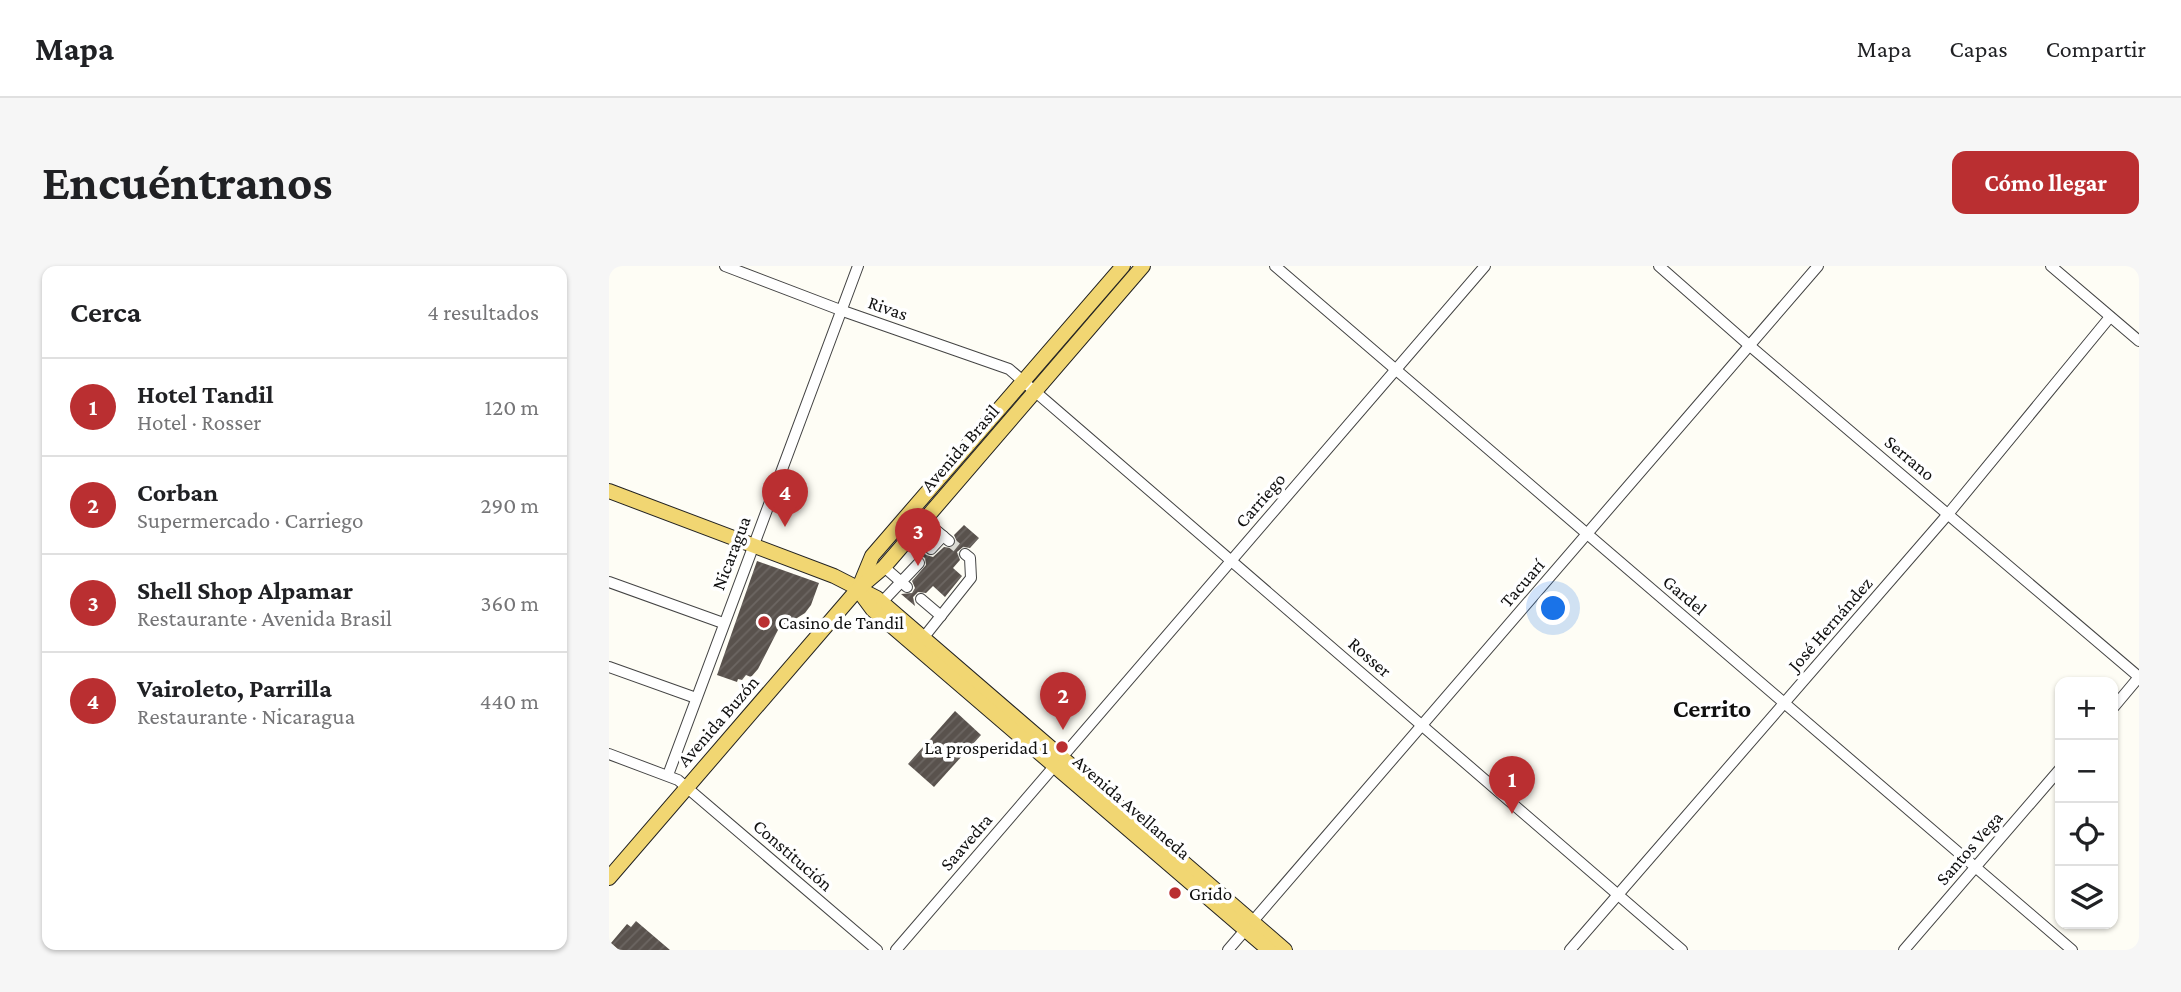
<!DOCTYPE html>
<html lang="es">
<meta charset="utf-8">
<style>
body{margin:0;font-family:"Crimson Pro",serif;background:#f6f6f6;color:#202124}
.controls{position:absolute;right:21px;bottom:21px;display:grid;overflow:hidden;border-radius:14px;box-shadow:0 2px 5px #0004}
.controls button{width:63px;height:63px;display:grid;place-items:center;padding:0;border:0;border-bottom:2px solid #e0e0e0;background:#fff;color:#202124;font:35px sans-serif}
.you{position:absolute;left:945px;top:343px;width:24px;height:24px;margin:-18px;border:5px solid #fff;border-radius:50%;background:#1a73e8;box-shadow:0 0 0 10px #1a73e833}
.badge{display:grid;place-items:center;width:46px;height:46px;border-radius:50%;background:#ba2f31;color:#fff;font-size:23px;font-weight:700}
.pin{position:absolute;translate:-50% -58px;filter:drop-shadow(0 2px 4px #0008)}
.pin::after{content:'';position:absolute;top:37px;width:24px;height:21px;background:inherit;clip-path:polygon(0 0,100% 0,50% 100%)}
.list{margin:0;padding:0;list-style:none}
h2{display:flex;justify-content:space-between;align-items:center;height:91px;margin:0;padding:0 28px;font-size:30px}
h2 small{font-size:23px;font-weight:400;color:#757577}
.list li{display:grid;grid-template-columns:46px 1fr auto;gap:21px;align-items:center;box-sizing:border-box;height:98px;padding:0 28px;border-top:2px solid #e0e0e0}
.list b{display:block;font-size:26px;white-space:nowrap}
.list p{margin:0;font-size:23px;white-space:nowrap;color:#757577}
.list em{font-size:23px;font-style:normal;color:#757577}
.icon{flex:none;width:38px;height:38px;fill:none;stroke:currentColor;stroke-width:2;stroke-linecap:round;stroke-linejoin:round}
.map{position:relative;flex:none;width:1530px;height:684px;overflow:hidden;border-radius:14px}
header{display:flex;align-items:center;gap:42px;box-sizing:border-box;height:98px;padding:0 35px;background:#fff;border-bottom:2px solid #e0e0e0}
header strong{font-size:33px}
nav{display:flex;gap:38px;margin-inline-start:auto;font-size:24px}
.intro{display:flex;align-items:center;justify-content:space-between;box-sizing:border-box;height:168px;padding:0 42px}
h1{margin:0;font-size:49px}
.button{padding:18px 32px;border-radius:14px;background:#ba2f31;color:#fff;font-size:24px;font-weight:700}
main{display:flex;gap:42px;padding:0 42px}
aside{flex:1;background:#fff;border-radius:14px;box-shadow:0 2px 5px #0004}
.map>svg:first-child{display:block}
.building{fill:url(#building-hatch)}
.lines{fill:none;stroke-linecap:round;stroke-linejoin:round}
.minor-tunnel{stroke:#dadad3;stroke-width:10;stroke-dasharray:10 5;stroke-linecap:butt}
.minor-casing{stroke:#444;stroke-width:12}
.major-casing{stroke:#222;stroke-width:16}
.minor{stroke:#fff;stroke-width:10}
.major{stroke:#f1d672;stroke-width:14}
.poi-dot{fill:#ba2f31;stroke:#fff;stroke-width:2.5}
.labels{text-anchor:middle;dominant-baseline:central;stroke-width:7;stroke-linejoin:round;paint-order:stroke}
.street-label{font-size:19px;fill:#111;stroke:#fff}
.poi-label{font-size:19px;fill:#111;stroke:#fff;text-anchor:start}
.district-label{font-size:26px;font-weight:bold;fill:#111;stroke:#fff}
</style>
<header>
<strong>Mapa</strong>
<nav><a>Mapa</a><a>Capas</a><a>Compartir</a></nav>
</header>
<div class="intro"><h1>Encuéntranos</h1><a class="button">Cómo llegar</a></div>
<main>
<aside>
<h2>Cerca<small>4 resultados</small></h2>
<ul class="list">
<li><span class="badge">1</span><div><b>Hotel Tandil</b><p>Hotel · Rosser</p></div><em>120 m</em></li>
<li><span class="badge">2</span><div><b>Corban</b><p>Supermercado · Carriego</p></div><em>290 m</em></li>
<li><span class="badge">3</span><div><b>Shell Shop Alpamar</b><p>Restaurante · Avenida Brasil</p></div><em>360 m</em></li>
<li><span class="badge">4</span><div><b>Vairoleto, Parrilla</b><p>Restaurante · Nicaragua</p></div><em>440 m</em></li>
</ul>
</aside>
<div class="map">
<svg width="1530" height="684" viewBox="0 0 1530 684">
<defs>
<pattern id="building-hatch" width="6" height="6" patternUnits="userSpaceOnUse" patternTransform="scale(1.75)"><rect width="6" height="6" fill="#59524d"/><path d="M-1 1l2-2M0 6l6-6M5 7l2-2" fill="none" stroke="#6c6662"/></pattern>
</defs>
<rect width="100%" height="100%" fill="#fefdf5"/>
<g class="building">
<polygon points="355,259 370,272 361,282 354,281 348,286 351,294 344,302 353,310 336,331 324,320 317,327 309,326 304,331 306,340 292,328 303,327 306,322 303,315 317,299 316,292 311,289 314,285 317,289 324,291 335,281 343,282 348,276 345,269"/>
<polygon points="148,295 210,317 202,339 196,347 169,364 149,403 142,411 137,409 133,414 129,413 128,416 108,409"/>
<polygon points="346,445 372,469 325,521 299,498"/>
<polygon points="27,655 61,684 10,684 2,677 18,658 22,661"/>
</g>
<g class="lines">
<polyline class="minor-tunnel" points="340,275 356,288"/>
<g class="minor-casing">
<g id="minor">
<polyline points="116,0 234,45 400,103 1073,684"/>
<polyline points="666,0 1463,684"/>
<polyline points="1050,0 1141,80 1530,411"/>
<polyline points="1442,0 1530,75"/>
<polyline points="315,254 340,275"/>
<polyline points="322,283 334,270"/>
<polyline points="275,301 298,321"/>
<polyline points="0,316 114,357"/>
<polyline points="312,333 332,350"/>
<polyline points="273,336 310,297"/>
<polyline points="315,371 362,312 361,292 356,288"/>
<polyline points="0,401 87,432"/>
<polyline points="1504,442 1530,411"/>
<polyline points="0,488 69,514 268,684"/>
<polyline points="59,509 249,0"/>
<polyline points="287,684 876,0"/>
<polyline points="619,684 1209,0"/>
<polyline points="961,684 1340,247 1501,51"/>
<polyline points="1295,684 1451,503"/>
</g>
</g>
<g class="major-casing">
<g id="major">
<polyline points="0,225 225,310 268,332 676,684"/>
<polyline points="251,319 263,290 514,0"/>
<polyline points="250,325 264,344 660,684"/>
<polyline points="0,612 249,323 275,301 534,0"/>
</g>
</g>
<use href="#minor" class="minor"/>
<use href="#major" class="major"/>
</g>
<g class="poi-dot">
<circle cx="155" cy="356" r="7"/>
<circle cx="453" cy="481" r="7"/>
<circle cx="566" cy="627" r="7"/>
</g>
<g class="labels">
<g class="street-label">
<text transform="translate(279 42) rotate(19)">Rivas</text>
<text transform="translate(351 182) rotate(-49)">Avenida Brasil</text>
<text transform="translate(1301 192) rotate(40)">Serrano</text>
<text transform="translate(651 234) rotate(-49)">Carriego</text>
<text transform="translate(122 287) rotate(-69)">Nicaragua</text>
<text transform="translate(913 317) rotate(-49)">Tacuarí</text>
<text transform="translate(1076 329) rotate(40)">Gardel</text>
<text transform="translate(1221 358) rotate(-49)">José Hernández</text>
<text transform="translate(761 391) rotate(41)">Rosser</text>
<text transform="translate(109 455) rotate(-49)">Avenida Buzón</text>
<text transform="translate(523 541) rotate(41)">Avenida Avellaneda</text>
<text transform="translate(357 576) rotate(-49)">Saavedra</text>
<text transform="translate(1360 582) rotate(-49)">Santos Vega</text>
<text transform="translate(184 589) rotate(41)">Constitución</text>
</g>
<g class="poi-label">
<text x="169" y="356">Casino de Tandil</text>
<text x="439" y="481" text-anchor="end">La prosperidad 1</text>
<text x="580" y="627">Grido</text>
</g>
<g class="district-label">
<text x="1103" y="442">Cerrito</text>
</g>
</g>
</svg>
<div class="controls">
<button>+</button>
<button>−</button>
<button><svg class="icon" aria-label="locate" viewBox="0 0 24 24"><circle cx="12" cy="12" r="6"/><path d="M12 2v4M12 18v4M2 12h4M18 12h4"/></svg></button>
<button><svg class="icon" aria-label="layers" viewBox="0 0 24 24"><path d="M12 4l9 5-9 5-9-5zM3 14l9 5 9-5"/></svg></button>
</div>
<div class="you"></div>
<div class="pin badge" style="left:903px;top:548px">1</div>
<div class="pin badge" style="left:454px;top:464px">2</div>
<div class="pin badge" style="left:309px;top:300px">3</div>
<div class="pin badge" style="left:176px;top:261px">4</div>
</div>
</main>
